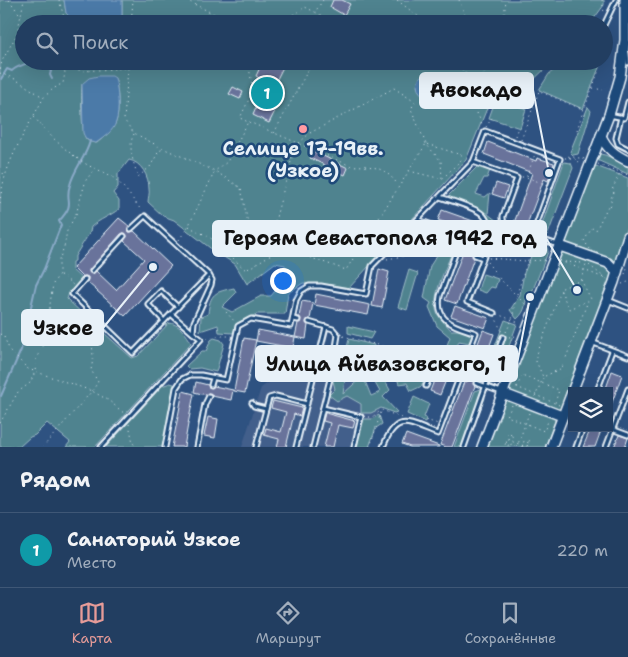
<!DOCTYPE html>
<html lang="ru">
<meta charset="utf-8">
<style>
body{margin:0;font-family:"Shantell Sans",sans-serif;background:#2e496a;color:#f1f3f6}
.controls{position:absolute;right:15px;bottom:15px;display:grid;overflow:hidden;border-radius:0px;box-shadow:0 5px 20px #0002}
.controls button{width:45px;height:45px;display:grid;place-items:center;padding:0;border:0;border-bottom:1px solid #3f5776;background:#223e61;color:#f1f3f6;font:25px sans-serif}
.you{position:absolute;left:282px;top:280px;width:18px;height:18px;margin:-12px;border:4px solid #fff;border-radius:50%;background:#1a73e8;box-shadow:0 0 0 8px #1a73e833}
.badge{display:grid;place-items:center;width:32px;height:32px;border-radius:50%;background:#e69b98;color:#fff;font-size:16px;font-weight:700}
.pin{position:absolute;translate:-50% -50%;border:2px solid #fff;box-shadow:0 1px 5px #0006}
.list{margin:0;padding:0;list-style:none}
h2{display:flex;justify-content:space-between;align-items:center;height:65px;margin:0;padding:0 20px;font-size:21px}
h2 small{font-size:16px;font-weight:400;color:#a2aebd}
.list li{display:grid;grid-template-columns:32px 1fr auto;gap:15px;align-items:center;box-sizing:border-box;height:75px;padding:0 20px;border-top:1px solid #3f5776}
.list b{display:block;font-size:19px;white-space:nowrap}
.list p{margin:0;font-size:16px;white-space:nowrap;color:#a2aebd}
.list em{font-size:16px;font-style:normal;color:#a2aebd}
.icon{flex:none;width:28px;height:28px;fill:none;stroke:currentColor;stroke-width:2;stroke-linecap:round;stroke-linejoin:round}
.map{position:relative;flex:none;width:628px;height:447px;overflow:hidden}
.search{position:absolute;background:#223e61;box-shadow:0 5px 20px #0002;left:15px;right:15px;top:15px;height:55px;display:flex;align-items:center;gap:12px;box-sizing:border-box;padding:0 18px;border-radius:28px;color:#a2aebd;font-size:19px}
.sheet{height:140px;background:#223e61}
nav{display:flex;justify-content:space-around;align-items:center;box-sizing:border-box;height:70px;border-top:1px solid #3f5776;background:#223e61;font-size:14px;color:#a2aebd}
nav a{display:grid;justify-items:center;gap:2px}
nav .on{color:#e69b98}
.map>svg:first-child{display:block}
.built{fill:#435f8b}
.green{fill:#4f838f;stroke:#9cbac4;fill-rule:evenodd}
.water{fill:#4b7aa8;stroke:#8aaac8}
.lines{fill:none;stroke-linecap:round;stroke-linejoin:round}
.stream{stroke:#8aaac8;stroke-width:2}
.building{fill:#69739b;stroke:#e8f1f8;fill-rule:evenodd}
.lane-casing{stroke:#e8f1f8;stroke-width:7}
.secondary-casing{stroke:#e8f1f8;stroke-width:12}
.path{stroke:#e8f1f8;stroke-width:1;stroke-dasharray:1 4;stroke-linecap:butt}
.lane{stroke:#1f4a7a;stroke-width:3}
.secondary{stroke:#1f4a7a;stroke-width:9}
.poi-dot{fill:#ff9aa2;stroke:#1f4a7a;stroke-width:2}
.labels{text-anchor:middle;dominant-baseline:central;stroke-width:5;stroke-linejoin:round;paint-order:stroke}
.poi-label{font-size:19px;font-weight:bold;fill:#e8f1f8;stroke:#1f4a7a}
.leader{fill:none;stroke:#e8f1f8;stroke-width:2}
.callout-dot{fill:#e8f1f8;stroke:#1f4a7a;stroke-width:2}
.callout{fill:#e8f1f8;stroke:#e8f1f8;stroke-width:2}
.callout-label{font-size:20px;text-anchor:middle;font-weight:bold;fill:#111}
</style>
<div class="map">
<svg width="628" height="447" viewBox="0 0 628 447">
<rect width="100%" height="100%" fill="#2e5281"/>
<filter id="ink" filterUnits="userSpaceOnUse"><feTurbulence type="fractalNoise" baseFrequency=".02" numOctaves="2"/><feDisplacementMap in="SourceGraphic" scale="10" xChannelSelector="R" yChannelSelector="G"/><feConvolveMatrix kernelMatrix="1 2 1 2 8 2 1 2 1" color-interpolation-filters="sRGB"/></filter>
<g filter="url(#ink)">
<polygon class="built" points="295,364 344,373 381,407 367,447 242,447 261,388"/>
<g class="green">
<path d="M0 0H64L66 13 70 17 71 24H24V61H553L522 91H494L466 160 349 288 303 283 288 293 285 314H257L237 323 233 333 219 332 218 325 200 331 201 317 208 314C210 293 215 292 234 288L236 293 222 307 232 312 261 296H271L287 276 285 265 275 263 247 284 235 264 214 251 174 220 163 216 148 202C148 198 150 193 149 189 149 176 141 162 129 160L118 174V187L113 193 119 201V209C110 216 100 219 91 227L90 232 75 256V261L72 262V270L82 279 69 293 67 299 86 317 74 329 91 344 103 332 132 358 138 356 169 323C178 323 188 335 191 343L95 447H66L70 442 47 423 35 435 30 437 19 447H0ZM115 78C118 88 120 112 116 122 112 131 104 137 97 143 93 143 89 142 86 139 81 132 81 94 82 84Z"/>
<polygon points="122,0 604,0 604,5 590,24 122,24"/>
<polygon points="566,61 589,61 600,65 583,109 539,90 549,74"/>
<polygon points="496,98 526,109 520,128 489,118"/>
<polygon points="588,107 591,111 578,154 573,155 570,152"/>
<polygon points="600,154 605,155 628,165 628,174 597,160"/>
<polygon points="564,162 571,163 573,168 548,234 541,236 540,230"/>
<polygon points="593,165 628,178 628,222 617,261 612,261 567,244 565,240"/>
<path d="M478 166 490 170 487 178H484L476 194 485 197 490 193 488 214 497 221 501 235 492 237C490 227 488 216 480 209L448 196Z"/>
<path d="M538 240 546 243 548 252 532 292H529C523 304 528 309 517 319L510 310 520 295 524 273Z"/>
<path d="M441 249 453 250C447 266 429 299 438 315 442 320 447 325 451 330H463L472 336 469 343 459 341 452 360 443 356 450 337 437 326 429 307 431 303 424 298 430 266Z"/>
<polygon points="561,251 608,266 613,271 560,409 556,411 509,392 509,386"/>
<polygon points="409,270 418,273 407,310 398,307"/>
<polygon points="483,274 498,279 495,288 491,287 486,293 478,290"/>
<polygon points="505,320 517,324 496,382 491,384 483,377"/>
<polygon points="348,326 374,332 370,339 348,333"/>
<polygon points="214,338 221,340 224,344 216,372 200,368 189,369 186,366 202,351 206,351 211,340"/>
<polygon points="349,339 374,345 371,358 346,352"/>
<polygon points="407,360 424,367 426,374 422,386 411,391 407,383 399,384 396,375 401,361"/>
<polygon points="335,364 343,366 345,380 343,394 363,376 371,396 380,392 375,383 382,376 390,390 383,397 397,412 394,413 381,408 371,413 361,413 361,404 347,396 337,401 329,395 335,389 332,377"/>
<polygon points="170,383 174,384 163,447 106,447 162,386"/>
<polygon points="481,389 485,398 465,447 454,447 475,391"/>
<polygon points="414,397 429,404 424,417 426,418 425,422 407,414"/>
<polygon points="509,399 553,417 555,421 545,447 486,447 503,402"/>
<polygon points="379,415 382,424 376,428 369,447 356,447 364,419 372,419"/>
</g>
<g class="water">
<polygon points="64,0 122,0 122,24 71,24 70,17 66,13"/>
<circle cx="428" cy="85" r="11"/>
<path d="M98 76H112L115 78C118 90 120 111 116 122 113 132 104 137 96 143 89 142 86 140 83 133L82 84 89 78Z"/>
</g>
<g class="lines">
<g class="stream">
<path d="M1 79 7 69 12 71C16 66 23 66 29 62L37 64 54 61"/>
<polyline points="52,79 50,75 53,62"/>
<path d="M1 396 21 350 36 285 44 269 61 225 59 221C77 202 64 202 70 185 74 169 86 157 90 141"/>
</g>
</g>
<g class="building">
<polygon points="333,0 342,0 350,4 344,15 330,7"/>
<polygon points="263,61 286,61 274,85 268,101 278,105 269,123 253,115 267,82 256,76"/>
<polygon points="233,87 243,92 240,99 229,94"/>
<polygon points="488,142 536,161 537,158 554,163 548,181 544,179 526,227 514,223 532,173 484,154"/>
<polygon points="313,151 348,168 345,175 310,158"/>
<polygon points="496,183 508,187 504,198 492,194"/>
<polygon points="442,210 476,222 472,232 438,220"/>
<path d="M119 218 129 226V232L134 231 171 266 125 316 87 282 88 277H82L73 268ZM124 233 127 236 124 241 144 259 116 290 96 271 92 274 89 271 121 234Z"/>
<polygon points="470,233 482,238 476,252 472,253 474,258 457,304 445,300"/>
<polygon points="379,269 389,272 382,308 372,306"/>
<polygon points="316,294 370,305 368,315 314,305"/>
<polygon points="302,301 313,303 310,319 306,322 308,325 306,339 295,337 298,323 301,320 299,317"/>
<polygon points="455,306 489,318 485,328 451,316"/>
<polygon points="258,330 295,337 293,348 256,341"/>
<polygon points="483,330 494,334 477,380 473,381 475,386 452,447 446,447 440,445 464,382 468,380 466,376"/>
<polygon points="244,338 256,340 245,393 234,391"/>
<polygon points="612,371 622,375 610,408 609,391 605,391"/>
<polygon points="436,376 446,380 440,395 430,391"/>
<polygon points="196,382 208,385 211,388 214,386 233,390 231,400 212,396 209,393 206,395 194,392"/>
<polygon points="183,391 194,394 188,424 184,447 172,447"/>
<polygon points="273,401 302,408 300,416 294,414 286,447 277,447 279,439 264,435 266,428 281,432 286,412 271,408"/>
<polygon points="325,413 355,421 353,428 338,425 333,447 324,447 330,423 323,421"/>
<polygon points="208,417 218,419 215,438 204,436"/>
<polygon points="591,428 602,428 595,447 583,447"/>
<polygon points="406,434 439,446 439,447 410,447 402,444"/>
<polygon points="619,435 628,438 625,447 614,447"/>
</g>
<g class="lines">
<g class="lane-casing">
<g id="lane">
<polyline points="604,25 616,0"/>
<polyline points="627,53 628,63"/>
<polyline points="609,115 624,118 628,102"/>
<polyline points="621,117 616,138 618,144 628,149"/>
<path d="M440 197C449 200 477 208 482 214 488 219 491 232 490 240L467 302 494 313"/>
<path d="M532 237 560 159 485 131 473 162 517 178 503 216C502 233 518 236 531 237 540 238 550 243 559 245"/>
<polyline points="475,255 483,258"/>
<polyline points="92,271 124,236"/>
<polyline points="85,279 72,294 133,353 171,314 193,333"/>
<polyline points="608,300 628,308"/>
<polyline points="171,314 209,275"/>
<polyline points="293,319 298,320"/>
<polyline points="164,321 148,304 161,291 178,307"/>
<polyline points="309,322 333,329 338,335 332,371 313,447"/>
<polyline points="591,342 628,356"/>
<polyline points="476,383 501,392"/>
<polyline points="211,385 213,378"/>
<polyline points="426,386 434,367 465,379"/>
<polyline points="597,391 612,351"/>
<polyline points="252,403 254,406 266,409"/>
<polyline points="323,408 361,417 354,447"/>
<polyline points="609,428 628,435"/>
<polyline points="101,447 201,339 193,333 194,322 211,285 212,280 209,275 145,216 131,229"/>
<polyline points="165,447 176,388 182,379 190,375 201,375 226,380 238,326 251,319 291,326 296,300 301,291 309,286 321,286 366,294 372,266 473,162"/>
<polyline points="197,447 205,404 209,396"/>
<polyline points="256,447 269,398 276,396 307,404"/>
<polyline points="296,447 326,327"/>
<path d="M383 447C397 411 409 424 438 434L476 333C456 326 435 323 440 296L462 235 418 220"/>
<polyline points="464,447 503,337"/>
<polyline points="576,447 583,428"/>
<polyline points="606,447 628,389"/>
</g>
</g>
<g class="secondary-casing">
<g id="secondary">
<path d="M601 136C607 149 615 155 628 161"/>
<polyline points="560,246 608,263 617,272"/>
<polyline points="502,393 562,416"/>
<polyline points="482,447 609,115 620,77 625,40 625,0"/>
<polyline points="551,447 614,282 628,236"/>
</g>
</g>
<g class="path">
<polyline points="9,0 21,16 32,24"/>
<polyline points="59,0 66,24"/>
<polyline points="186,0 234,24"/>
<polyline points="323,0 315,12 331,21 331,24"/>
<polyline points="397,0 428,24"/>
<polyline points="459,0 469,24"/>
<polyline points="602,0 604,13"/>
<polyline points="131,24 133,0"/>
<polyline points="270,24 297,13 305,7 315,12"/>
<polyline points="503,24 506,0"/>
<polyline points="69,61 71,68 83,71 128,68 124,120 134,133 158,146 215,171 227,162 248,122 240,118 253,91 248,61"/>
<polyline points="456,61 479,91 477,113 483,126"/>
<polyline points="128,67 129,61"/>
<polyline points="0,69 2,61 17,34 24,0"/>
<polyline points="0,73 15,79 43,97"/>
<polyline points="593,88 603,90"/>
<polyline points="479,91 486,65 483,61"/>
<path d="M34 117C49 135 65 151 86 164 94 169 103 171 111 176 124 185 132 199 142 211"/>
<path d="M249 122 351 166C372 165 385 167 398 185"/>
<polyline points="486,127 492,118"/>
<polyline points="577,130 583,111"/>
<polyline points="274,133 313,61"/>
<path d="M134 134C127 146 134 164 138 177L150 167 159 151 163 149"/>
<polyline points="515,136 518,127"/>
<polyline points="521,140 539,91 584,110 601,65 591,61"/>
<polyline points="299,143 310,133 394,88 415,102 411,109 426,144 441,161 442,179"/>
<polyline points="565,158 570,158 567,156 585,159"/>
<polyline points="570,158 574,158 578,162 583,159"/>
<polyline points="598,164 628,175"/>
<polyline points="409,171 442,179 465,156 426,144"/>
<polyline points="527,176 535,154"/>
<polyline points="522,177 526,177 547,185"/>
<polyline points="0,178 5,171"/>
<path d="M0 203C3 164 26 131 44 97L53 89 63 83 65 73 63 61"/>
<path d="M189 226C197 232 206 234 213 240 225 249 235 261 246 270L270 255C272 218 289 179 295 142"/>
<polyline points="179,240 189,225 215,171 241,188 251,239 255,242 271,240 294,252 346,270 426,144"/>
<polyline points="590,249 584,241 592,228 596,230 608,206 610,207 612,202 610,200 614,192 612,190 620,173"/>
<polyline points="489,258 526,261 545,260"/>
<polyline points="387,259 425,252 441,247 452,248"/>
<polyline points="560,261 607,279"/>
<polyline points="487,262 500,279 527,306"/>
<polyline points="565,262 583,263"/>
<polyline points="589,265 605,278"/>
<polyline points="625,274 628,265"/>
<polyline points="60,275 63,276 74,286"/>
<polyline points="581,280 586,264"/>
<polygon points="581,280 591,299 569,309 560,289"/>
<polyline points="622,284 628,282"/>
<polyline points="561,291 535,359 543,377 562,368 588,301"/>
<polyline points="226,312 236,323"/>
<polyline points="497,314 520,323"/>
<polyline points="495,316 502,333"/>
<polyline points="506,332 512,320 516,297 534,241"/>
<polyline points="0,334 4,337 10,351 28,369 92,391 108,400 125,414"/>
<polyline points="343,336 382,346 429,364"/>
<polyline points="509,337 516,336"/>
<polyline points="207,338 215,336 232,336"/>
<polyline points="512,385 559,405"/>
<polyline points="517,387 522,375 559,390 555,403"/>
<polyline points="535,397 543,378"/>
<polyline points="512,405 507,416 544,431 549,419"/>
<polyline points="364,417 372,417 382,410 404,419"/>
<polyline points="426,420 438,424"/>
<polyline points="0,423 18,392 30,383 35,372 36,359 51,328 49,311 53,284 59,274 59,260 64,247 67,231 76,214 86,180 95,169"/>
<polyline points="129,424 133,443 136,447"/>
<polyline points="507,434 514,437 510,447"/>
<polyline points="509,439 511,432"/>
<polyline points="508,440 527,447"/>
<polygon points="506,442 509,443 508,446 505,445"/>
<polyline points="527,446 530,439"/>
<polyline points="43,447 92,391 98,382 91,370 93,359 92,334"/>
<polyline points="370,447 381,412"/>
<polyline points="517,447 529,413"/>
<polyline points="522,447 524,441 531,444"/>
</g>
<use href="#lane" class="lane"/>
<use href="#secondary" class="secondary"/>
</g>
</g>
<circle class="poi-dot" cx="303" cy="129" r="5"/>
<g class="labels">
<g class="poi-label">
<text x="303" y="148">Селище 17-19вв.<tspan x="303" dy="22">(Узкое)</tspan></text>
</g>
</g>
<path class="leader" d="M549 173L533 90M577 290L546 238M153 267L103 328M530 297L517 364"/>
<g class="callout-dot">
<circle cx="549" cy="173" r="5"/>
<circle cx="577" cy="290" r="5"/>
<circle cx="153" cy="267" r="5"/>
<circle cx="530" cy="297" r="5"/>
</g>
<g class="callout">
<rect x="420" y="73" width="113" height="35" rx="5"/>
<rect x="213" y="221" width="333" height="35" rx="5"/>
<rect x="22" y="310" width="81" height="35" rx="5"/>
<rect x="256" y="346" width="261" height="35" rx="5"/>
</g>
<g class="callout-label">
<text x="476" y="97">Авокадо</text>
<text x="380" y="245">Героям Севастополя 1942 год</text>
<text x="63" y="335">Узкое</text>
<text x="386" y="371">Улица Айвазовского, 1</text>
</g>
</svg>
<div class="controls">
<button><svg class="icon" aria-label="layers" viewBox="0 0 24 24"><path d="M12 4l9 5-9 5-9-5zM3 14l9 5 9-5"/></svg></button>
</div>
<div class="you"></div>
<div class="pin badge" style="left:267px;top:93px;background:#0f9aa8">1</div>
<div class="search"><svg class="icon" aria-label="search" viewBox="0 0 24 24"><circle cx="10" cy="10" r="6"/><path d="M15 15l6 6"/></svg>Поиск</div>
</div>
<section class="sheet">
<h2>Рядом<small></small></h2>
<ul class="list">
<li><span class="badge" style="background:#0f9aa8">1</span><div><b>Санаторий Узкое</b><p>Место</p></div><em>220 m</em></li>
</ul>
</section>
<nav>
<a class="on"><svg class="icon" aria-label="map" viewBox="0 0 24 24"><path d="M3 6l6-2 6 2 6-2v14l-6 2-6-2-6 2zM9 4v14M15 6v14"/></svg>Карта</a>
<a><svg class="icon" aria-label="directions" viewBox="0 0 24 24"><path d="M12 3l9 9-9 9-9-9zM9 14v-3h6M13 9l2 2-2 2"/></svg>Маршрут</a>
<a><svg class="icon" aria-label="saved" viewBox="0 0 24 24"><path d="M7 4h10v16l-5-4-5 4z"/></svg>Сохранённые</a>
</nav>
